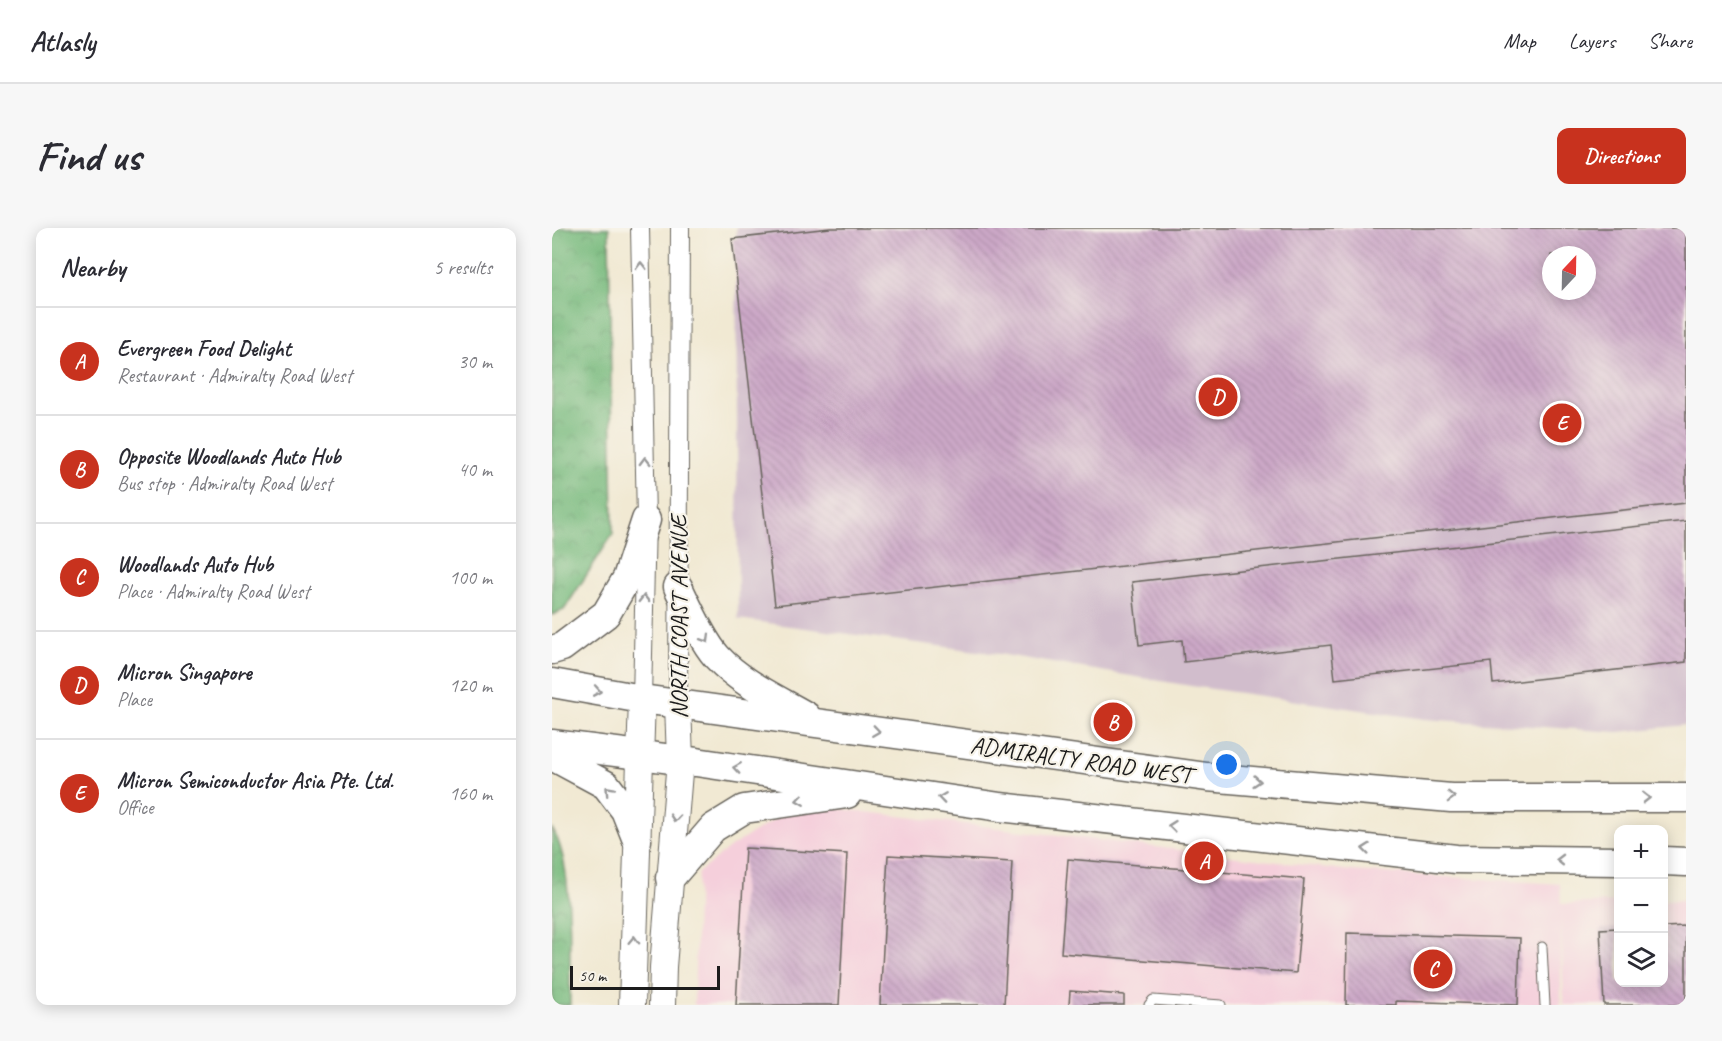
<!DOCTYPE html>
<meta charset="utf-8">
<style>
body{margin:0;font-family:Caveat,sans-serif;background:#f7f7f7;color:#2b2b33}
.controls{position:absolute;right:18px;bottom:18px;display:grid;overflow:hidden;border-radius:12px;box-shadow:0 3px 15px #0003}
.controls button{width:54px;height:54px;display:grid;place-items:center;padding:0;border:0;border-bottom:2px solid #e1e1e2;background:#fff;color:#2b2b33;font:30px sans-serif}
.compass{position:absolute;left:990px;top:18px;width:54px;height:54px;border-radius:50%;background:#fff;box-shadow:0 3px 15px #0003;rotate:22deg}
.scale{position:absolute;left:18px;bottom:15px;width:150px;box-sizing:border-box;padding-left:6px;border:3px solid #1c1c1c;border-top:0;font-size:16px;line-height:21px;white-space:nowrap;color:#1c1c1c;-webkit-text-stroke:4px #f7f3e8;paint-order:stroke}
.you{position:absolute;left:675px;top:537px;width:21px;height:21px;margin:-15px;border:4px solid #fff;border-radius:50%;background:#1a73e8;box-shadow:0 0 0 9px #1a73e833}
.badge{display:grid;place-items:center;width:39px;height:39px;border-radius:50%;background:#c8321e;color:#fff;font-size:20px;font-weight:700}
.pin{position:absolute;translate:-50% -50%;border:3px solid #fff;box-shadow:0 2px 6px #0006}
.list{margin:0;padding:0;list-style:none}
h2{display:flex;justify-content:space-between;align-items:center;height:78px;margin:0;padding:0 24px;font-size:26px}
h2 small{font-size:20px;font-weight:400;color:#7c7c81}
.list li{display:grid;grid-template-columns:39px 1fr auto;gap:18px;align-items:center;box-sizing:border-box;height:108px;padding:0 24px;border-top:2px solid #e1e1e2}
.list b{display:block;font-size:22px;white-space:nowrap}
.list p{margin:0;font-size:20px;white-space:nowrap;color:#7c7c81}
.list em{font-size:20px;font-style:normal;color:#7c7c81}
.icon{flex:none;width:33px;height:33px;fill:none;stroke:currentColor;stroke-width:2;stroke-linecap:round;stroke-linejoin:round}
.map{position:relative;flex:none;width:1134px;height:777px;overflow:hidden;border-radius:12px}
header{display:flex;align-items:center;gap:36px;box-sizing:border-box;height:84px;padding:0 30px;background:#fff;border-bottom:2px solid #e1e1e2}
header strong{font-size:28px}
nav{display:flex;gap:33px;margin-inline-start:auto;font-size:21px}
.intro{display:flex;align-items:center;justify-content:space-between;box-sizing:border-box;height:144px;padding:0 36px}
h1{margin:0;font-size:42px}
.button{padding:15px 27px;border-radius:12px;background:#c8321e;color:#fff;font-size:21px;font-weight:700}
main{display:flex;gap:36px;padding:0 36px}
aside{flex:1;background:#fff;border-radius:12px;box-shadow:0 3px 15px #0003}
.map>svg:first-child{display:block}
.built{fill:#f5cfdb}
.industrial{fill:#d1bdcc;fill-rule:evenodd}
.forest{fill:url(#forest-crowns);stroke:#4a6b4c;stroke-width:1.5}
.building{fill:url(#building-back-hatch);fill-rule:evenodd}
.lines{fill:none;stroke-linecap:round;stroke-linejoin:round}
.lane-casing{stroke:#67645c;stroke-width:11}
.street-casing{stroke:#67645c;stroke-width:20}
.secondary-casing{stroke:#67645c;stroke-width:28}
.primary-casing{stroke:#67645c;stroke-width:31}
.lane{stroke:#fff;stroke-width:9}
.street{stroke:#fff;stroke-width:18}
.secondary{stroke:#fff;stroke-width:26}
.primary{stroke:#fff;stroke-width:28}
.oneway{stroke:#999}
.labels{text-anchor:middle;dominant-baseline:central;stroke-width:4.5;stroke-linejoin:round;paint-order:stroke}
.street-label{font-size:24px;fill:#1c1c1c;stroke:#f7f3e8}
</style>
<header>
<strong>Atlasly</strong>
<nav><a>Map</a><a>Layers</a><a>Share</a></nav>
</header>
<div class="intro"><h1>Find us</h1><a class="button">Directions</a></div>
<main>
<aside>
<h2>Nearby<small>5 results</small></h2>
<ul class="list">
<li><span class="badge">A</span><div><b>Evergreen Food Delight</b><p>Restaurant · Admiralty Road West</p></div><em>30 m</em></li>
<li><span class="badge">B</span><div><b>Opposite Woodlands Auto Hub</b><p>Bus stop · Admiralty Road West</p></div><em>40 m</em></li>
<li><span class="badge">C</span><div><b>Woodlands Auto Hub</b><p>Place · Admiralty Road West</p></div><em>100 m</em></li>
<li><span class="badge">D</span><div><b>Micron Singapore</b><p>Place</p></div><em>120 m</em></li>
<li><span class="badge">E</span><div><b>Micron Semiconductor Asia Pte. Ltd.</b><p>Office</p></div><em>160 m</em></li>
</ul>
</aside>
<div class="map">
<svg width="1134" height="777" viewBox="0 0 1134 777">
<defs>
<pattern id="forest-crowns" width="20" height="18" patternUnits="userSpaceOnUse" patternTransform="scale(1.5)"><rect width="20" height="18" fill="#77ba7d"/><path d="M2 6a3 3 0 1 1 6 0M12 15a3 3 0 1 1 6 0" fill="none" stroke="#669f6b"/></pattern>
<pattern id="building-back-hatch" width="6" height="6" patternUnits="userSpaceOnUse" patternTransform="scale(1.5)"><rect width="6" height="6" fill="#cca8c7"/><path d="M-1 5l2 2M0 0l6 6M5-1l2 2" fill="none" stroke="#af90aa"/></pattern>
</defs>
<rect width="100%" height="100%" fill="#f7f3e8"/>
<filter id="ink" filterUnits="userSpaceOnUse"><feTurbulence type="fractalNoise" baseFrequency=".0167" numOctaves="2"/><feDisplacementMap in="SourceGraphic" scale="12" xChannelSelector="R" yChannelSelector="G"/><feConvolveMatrix kernelMatrix="1 2 1 2 8 2 1 2 1" color-interpolation-filters="sRGB"/></filter>
<filter id="wash" filterUnits="userSpaceOnUse"><feTurbulence type="fractalNoise" baseFrequency=".008" numOctaves="4" result="noise"/><feDisplacementMap in="SourceGraphic" scale="24" xChannelSelector="R" yChannelSelector="G"/><feGaussianBlur stdDeviation="1.35" result="paint"/><feColorMatrix in="noise" values="0 0 0 0 0 0 0 0 0 0 0 0 0 0 0 0 0 1.4 0 .05"/><feComposite in="paint" operator="in"/></filter>
<g filter="url(#wash)">
<rect width="100%" height="100%" fill="#f1e9d3"/>
<polygon class="built" points="248,576 801,643 1008,656 1009,676 1066,674 1066,754 1112,754 1112,673 1134,672 1134,777 1012,777 1009,685 1009,777 142,777 146,645 180,618"/>
<path class="industrial" d="M184 0H1134V497L1066 504 873 491 639 458 447 426 186 391ZM999 27H1035V63H999Z"/>
<g class="forest">
<polygon points="0,0 57,0 61,306 12,382 0,387"/>
<path d="M0 601C23 634 17 735 18 777H0Z"/>
</g>
<g id="blocks">
<g class="building">
<path d="M278 0H1134V275L223 377 180 11ZM999 27H1035V63H999Z"/>
<polygon points="1134,293 1134,434 941,456 939,434 783,451 779,417 632,434 630,412 587,417 580,354"/>
<polygon points="193,620 295,626 287,777 184,777"/>
<polygon points="336,627 460,634 452,777 328,777"/>
<polygon points="516,631 752,651 744,745 509,725"/>
<polygon points="1134,698 1134,777 1052,777 1048,701 1066,700 1066,754 1112,754 1112,699"/>
<polygon points="795,705 968,710 966,777 844,773 844,777 794,777"/>
<polygon points="518,763 572,767 572,777 517,777"/>
</g>
</g>
</g>
<g filter="url(#ink)">
<use href="#blocks" fill-opacity="0" stroke="#67645c" stroke-width="1.5"/>
<g class="lines">
<g class="lane-casing">
<g id="lane">
<polyline points="990,719 993,777"/>
<polyline points="597,777 601,772 669,777"/>
</g>
</g>
<g class="street-casing">
<g id="street">
<polyline points="88,0 94,292 90,471"/>
<polyline points="126,476 128,0"/>
</g>
</g>
<g class="secondary-casing">
<g id="secondary">
<polyline points="80,777 90,471"/>
<polyline points="110,777 111,739 128,532 126,476"/>
</g>
</g>
<g class="primary-casing">
<g id="primary">
<path d="M126 359C136 380 150 412 165 429 189 455 223 470 254 488"/>
<polyline points="0,422 10,419 54,386 75,350 94,292"/>
<polyline points="0,455 90,471 655,549 899,570 1134,570"/>
<polyline points="0,516 144,534 448,579 904,631 1066,633"/>
<polyline points="0,528 54,557 73,582 85,612"/>
<polyline points="1112,633 1134,634"/>
<polyline points="118,650 161,600 192,581 295,566"/>
</g>
</g>
<use href="#lane" class="lane"/>
<use href="#street" class="street"/>
<use href="#secondary" class="secondary"/>
<use href="#primary" class="primary"/>
</g>
<defs><path id="oneway-chevron" d="M-2-3.5L2.5 0L-2 3.5" fill="none" stroke-width="1.6" stroke-linecap="round" stroke-linejoin="round" transform="scale(1.5)"/></defs>
<g class="oneway">
<use href="#oneway-chevron" transform="translate(89 38) rotate(-91)"/>
<use href="#oneway-chevron" transform="translate(93 233) rotate(-91)"/>
<use href="#oneway-chevron" transform="translate(92 371) rotate(-89)"/>
<use href="#oneway-chevron" transform="translate(154 411) rotate(59)"/>
<use href="#oneway-chevron" transform="translate(45 463) rotate(10)"/>
<use href="#oneway-chevron" transform="translate(324 503) rotate(8)"/>
<use href="#oneway-chevron" transform="translate(185 540) rotate(-172)"/>
<use href="#oneway-chevron" transform="translate(705 553) rotate(5)"/>
<use href="#oneway-chevron" transform="translate(57 562) rotate(-133)"/>
<use href="#oneway-chevron" transform="translate(899 569) rotate(2)"/>
<use href="#oneway-chevron" transform="translate(390 570) rotate(-172)"/>
<use href="#oneway-chevron" transform="translate(1094 570)"/>
<use href="#oneway-chevron" transform="translate(248 572) rotate(172)"/>
<use href="#oneway-chevron" transform="translate(123 590) rotate(95)"/>
<use href="#oneway-chevron" transform="translate(620 598) rotate(-174)"/>
<use href="#oneway-chevron" transform="translate(814 621) rotate(-174)"/>
<use href="#oneway-chevron" transform="translate(1008 632) rotate(-179)"/>
<use href="#oneway-chevron" transform="translate(82 712) rotate(-88)"/>
</g>
</g>
<g class="labels">
<g class="street-label">
<text transform="translate(127 389) rotate(-90)">NORTH COAST AVENUE</text>
<text transform="translate(529 532) rotate(8)">ADMIRALTY ROAD WEST</text>
</g>
</g>
</svg>
<div class="controls">
<button>+</button>
<button>−</button>
<button><svg class="icon" aria-label="layers" viewBox="0 0 24 24"><path d="M12 4l9 5-9 5-9-5zM3 14l9 5 9-5"/></svg></button>
</div>
<svg class="compass" viewBox="-18 -18 36 36"><path d="M0-13l5 13h-10z" fill="#e53935"/><path d="M0 13l5-13h-10z" fill="#7c7c81"/></svg>
<div class="scale">50 m</div>
<div class="you"></div>
<div class="pin badge" style="left:652px;top:633px">A</div>
<div class="pin badge" style="left:561px;top:494px">B</div>
<div class="pin badge" style="left:881px;top:741px">C</div>
<div class="pin badge" style="left:666px;top:169px">D</div>
<div class="pin badge" style="left:1010px;top:195px">E</div>
</div>
</main>
